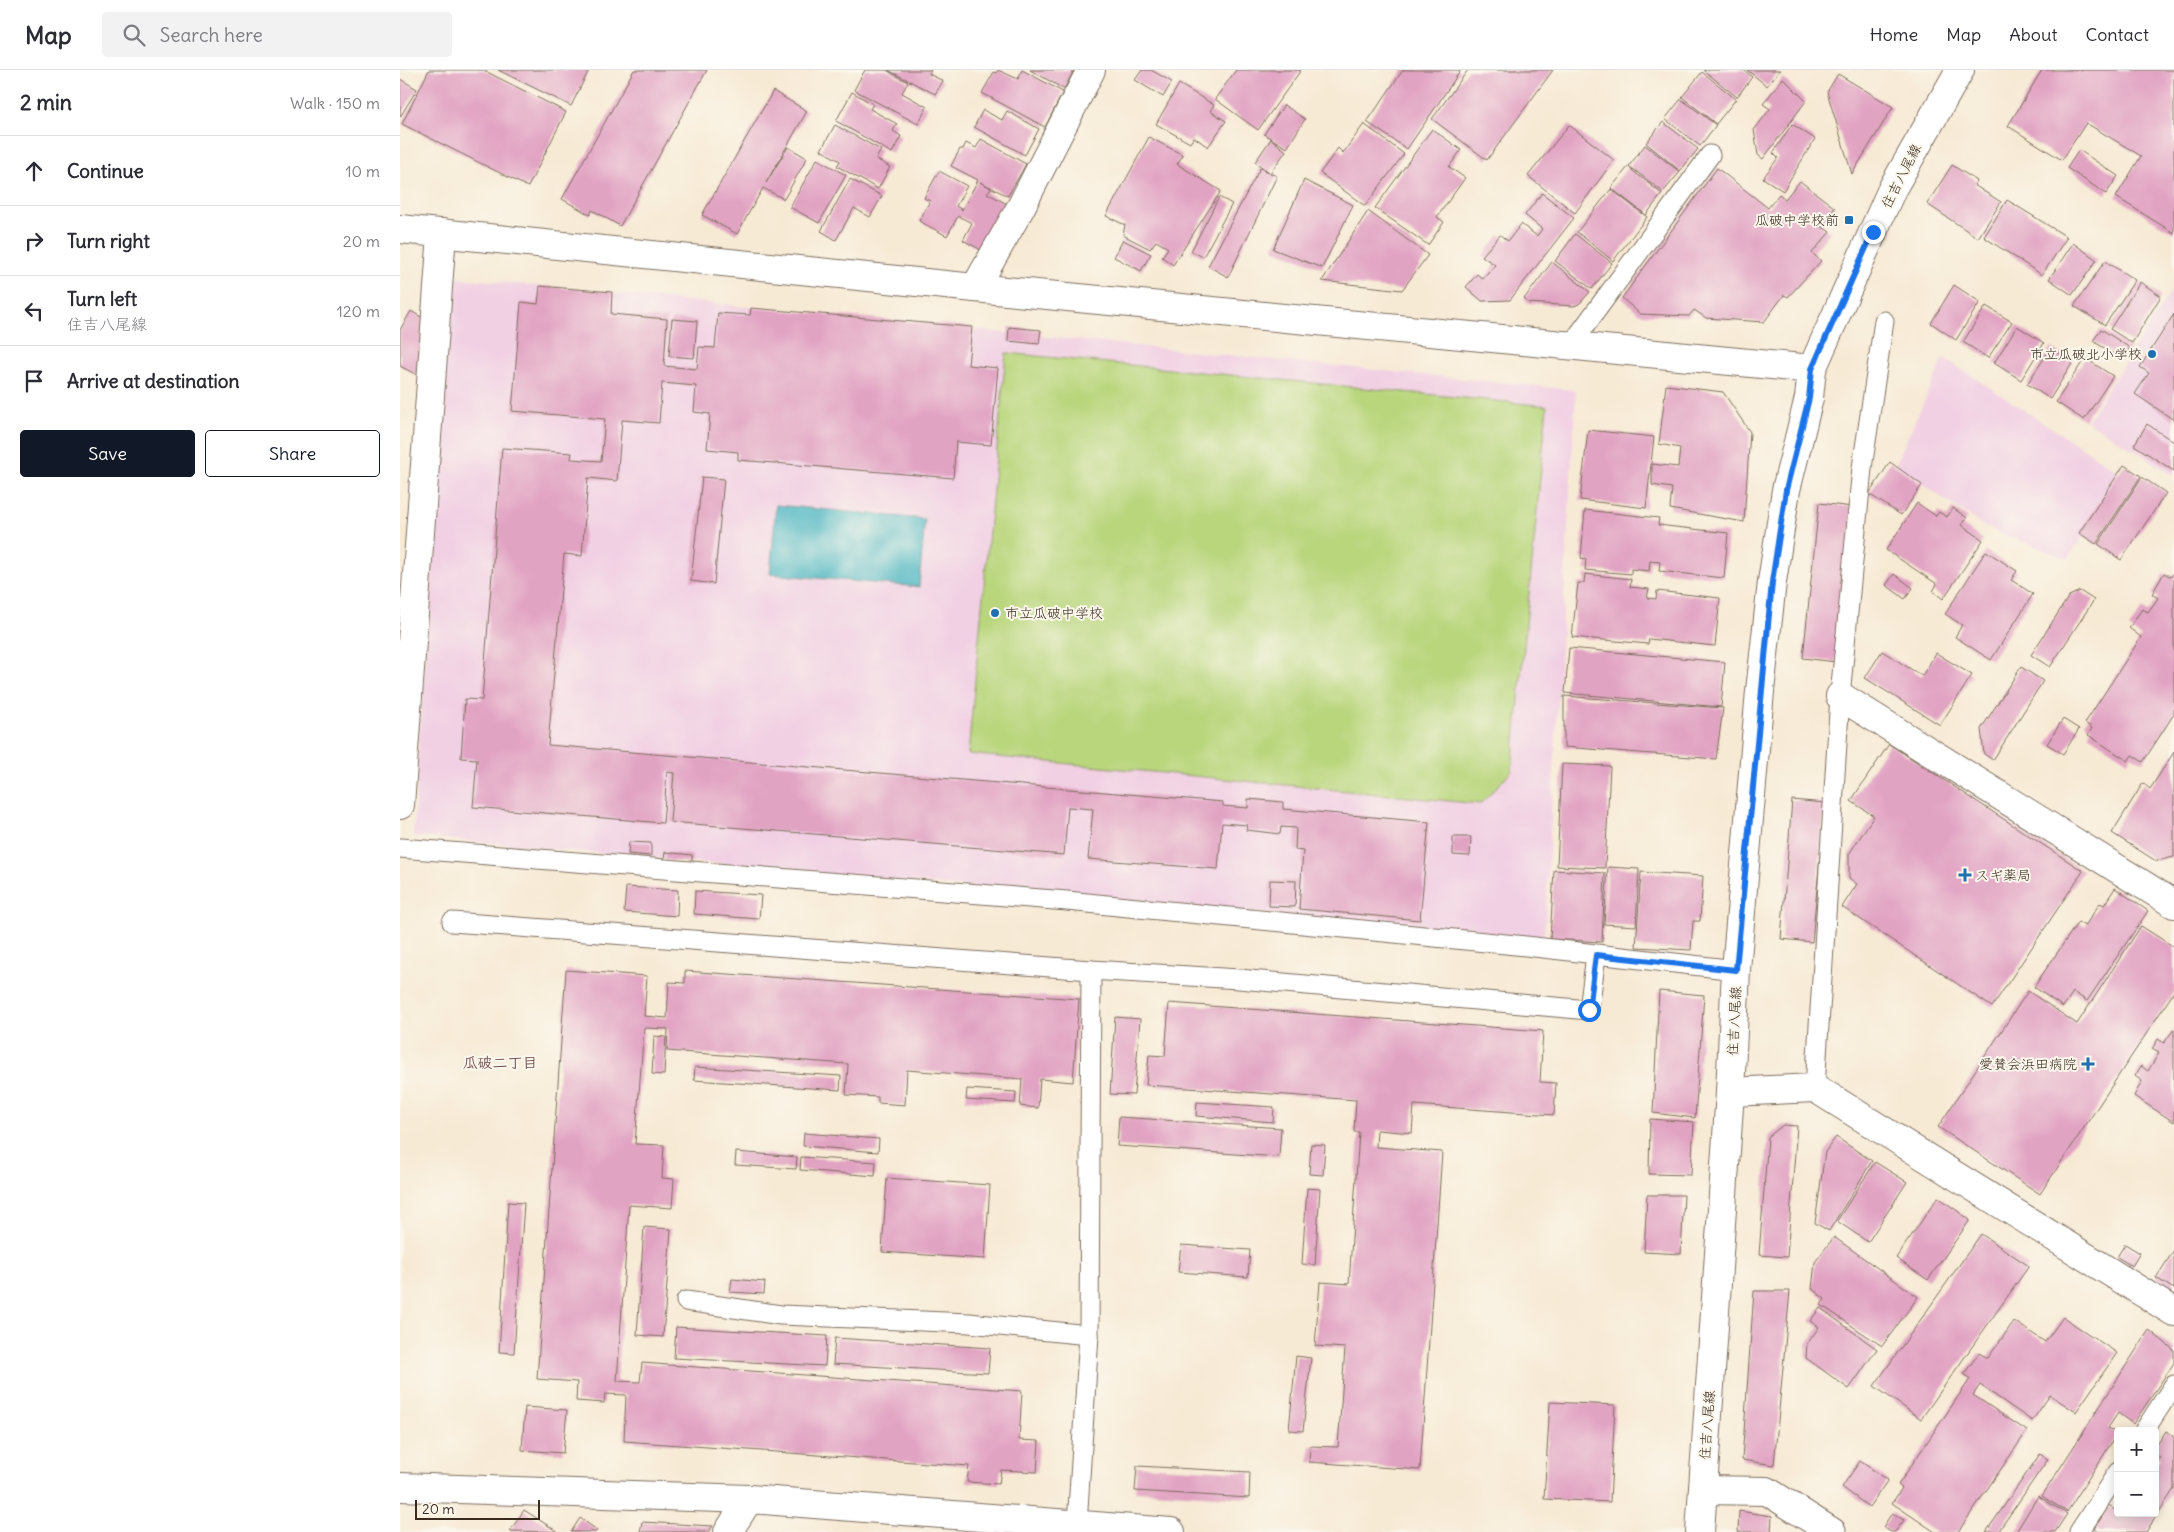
<!DOCTYPE html>
<meta charset="utf-8">
<style>
body{margin:0;font-family:Delius,"Klee One",sans-serif;background:#f2f2f3;color:#2b2b33}
.controls{position:absolute;right:15px;bottom:15px;display:grid;overflow:hidden;border-radius:5px;box-shadow:0 2px 12px #0003}
.controls button{width:45px;height:45px;display:grid;place-items:center;padding:0;border:0;border-bottom:1px solid #e1e1e2;background:#fff;color:#2b2b33;font:25px sans-serif}
.scale{position:absolute;left:15px;bottom:12px;width:125px;box-sizing:border-box;padding-left:5px;border:2px solid #3b2a1e;border-top:0;font-size:14px;line-height:18px;white-space:nowrap;color:#3b2a1e;-webkit-text-stroke:4px #fbf7ec;paint-order:stroke}
.stop{position:absolute;width:15px;height:15px;margin:-11px;border:4px solid #1a73e8;border-radius:50%;background:#fff}
.stop.end{background:#1a73e8;border-color:#fff;box-shadow:0 1px 5px #0008}
.list{margin:0;padding:0;list-style:none}
h2{display:flex;justify-content:space-between;align-items:center;height:65px;margin:0;padding:0 20px;font-size:21px}
h2 small{font-size:16px;font-weight:400;color:#7c7c81}
.list li{display:grid;grid-template-columns:32px 1fr auto;gap:15px;align-items:center;box-sizing:border-box;height:70px;padding:0 20px;border-top:1px solid #e1e1e2}
.list b{display:block;font-size:19px;white-space:nowrap}
.list p{margin:0;font-size:16px;white-space:nowrap;color:#7c7c81}
.list em{font-size:16px;font-style:normal;color:#7c7c81}
.actions{display:flex;gap:10px;padding:15px 20px}
.actions a{flex:1;padding:11px 0;border:1px solid #111827;border-radius:5px;text-align:center;font-size:18px;color:#111827}
.actions .main{background:#111827;color:#fff}
.icon{flex:none;width:28px;height:28px;fill:none;stroke:currentColor;stroke-width:2;stroke-linecap:round;stroke-linejoin:round}
.map{position:relative;flex:none;width:1774px;height:1462px;overflow:hidden}
header{display:flex;align-items:center;gap:30px;box-sizing:border-box;height:70px;padding:0 25px;background:#fff;border-bottom:1px solid #e1e1e2}
header strong{font-size:24px}
nav{display:flex;gap:28px;margin-inline-start:auto;font-size:18px}
.search{width:350px;height:45px;background:#f2f2f3;display:flex;align-items:center;gap:12px;box-sizing:border-box;padding:0 18px;border-radius:5px;color:#7c7c81;font-size:19px}
main{display:flex}
aside{flex:1;background:#fff}
.map>svg:first-child{display:block}
.built{fill:#f1d0e3}
.park{fill:#b9d67d;stroke:#7a804e}
.water{fill:#46b4c1;stroke:#406f70}
.building{fill:#e1a3c2}
.lines{fill:none;stroke-linecap:round;stroke-linejoin:round}
.service-casing{stroke:#7d6d5e;stroke-width:21}
.minor-casing{stroke:#7d6d5e;stroke-width:30}
.secondary-casing{stroke:#7d6d5e;stroke-width:30}
.service{stroke:#fff;stroke-width:19}
.minor{stroke:#fff;stroke-width:28}
.secondary{stroke:#fff;stroke-width:28}
.route{stroke:#1a73e8;stroke-width:6}
.poi-dot{fill:#1f6fb2;stroke:#fbf7ec;stroke-width:2}
.labels{text-anchor:middle;dominant-baseline:central;stroke-width:4;stroke-linejoin:round;paint-order:stroke}
.street-label{font-size:14px;fill:#3b2a1e;stroke:#fbf7ec}
.poi-label{font-size:14px;fill:#3b2a1e;stroke:#fbf7ec;text-anchor:end}
.neighbourhood-label{font-size:15px;font-weight:bold;fill:#755457;stroke:#fbf7ec}
</style>
<header>
<strong>Map</strong>
<div class="search"><svg class="icon" aria-label="search" viewBox="0 0 24 24"><circle cx="10" cy="10" r="6"/><path d="M15 15l6 6"/></svg>Search here</div>
<nav><a>Home</a><a>Map</a><a>About</a><a>Contact</a></nav>
</header>
<main>
<aside>
<h2>2 min<small>Walk · 150 m</small></h2>
<ul class="list">
<li><svg class="icon" aria-label="ahead" viewBox="0 0 24 24"><path d="M12 20V5M6 11l6-6 6 6"/></svg><div><b>Continue</b></div><em>10 m</em></li>
<li><svg class="icon" aria-label="right" viewBox="0 0 24 24"><path d="M7 20v-9h11M14 6l5 5-5 5"/></svg><div><b>Turn right</b></div><em>20 m</em></li>
<li><svg class="icon" aria-label="left" viewBox="0 0 24 24"><path d="M17 20v-9H6M10 6l-5 5 5 5"/></svg><div><b>Turn left</b><p>住吉八尾線</p></div><em>120 m</em></li>
<li><svg class="icon" aria-label="arrive" viewBox="0 0 24 24"><path d="M6 21V4h12l-3 4 3 4H6"/></svg><div><b>Arrive at destination</b></div></li>
</ul>
<div class="actions"><a class="main">Save</a><a>Share</a></div>
</aside>
<div class="map">
<svg width="1774" height="1462" viewBox="0 0 1774 1462">
<rect width="100%" height="100%" fill="#fbf7ec"/>
<filter id="ink" filterUnits="userSpaceOnUse"><feTurbulence type="fractalNoise" baseFrequency=".02" numOctaves="2"/><feDisplacementMap in="SourceGraphic" scale="10" xChannelSelector="R" yChannelSelector="G"/><feConvolveMatrix kernelMatrix="1 2 1 2 8 2 1 2 1" color-interpolation-filters="sRGB"/></filter>
<filter id="wash" filterUnits="userSpaceOnUse"><feTurbulence type="fractalNoise" baseFrequency=".0096" numOctaves="4" result="noise"/><feDisplacementMap in="SourceGraphic" scale="20" xChannelSelector="R" yChannelSelector="G"/><feGaussianBlur stdDeviation="1.12" result="paint"/><feColorMatrix in="noise" values="0 0 0 0 0 0 0 0 0 0 0 0 0 0 0 0 0 1.4 0 .05"/><feComposite in="paint" operator="in"/></filter>
<g filter="url(#wash)">
<rect width="100%" height="100%" fill="#f7ead5"/>
<g class="built">
<polygon points="49,207 1176,320 1144,870 13,766"/>
<polygon points="1774,217 1774,405 1687,351"/>
<polygon points="1544,288 1724,405 1668,489 1585,457 1495,395"/>
</g>
<polygon class="park" points="606,283 1147,336 1112,701 1080,734 568,684"/>
<polygon class="water" points="376,435 525,449 519,517 370,504"/>
<g id="blocks">
<g class="building">
<polygon points="29,0 83,0 166,42 128,117 2,54"/>
<polygon points="98,0 189,0 171,36"/>
<polygon points="234,0 307,0 220,156 192,140 190,145 162,129"/>
<polygon points="465,0 486,0 508,12 502,23 527,37 518,54 454,20"/>
<polygon points="488,0 531,0 529,4 543,11 535,24"/>
<polygon points="598,0 618,9 622,0 663,22 645,57 582,23 594,2 597,3"/>
<polygon points="630,0 674,0 664,19"/>
<polygon points="742,0 751,0 772,12 763,27 735,10"/>
<polygon points="836,0 901,0 858,60 815,29"/>
<polygon points="1003,0 1061,0 1007,79 967,52"/>
<polygon points="1068,0 1153,0 1087,90 1032,49"/>
<polygon points="1303,0 1344,0 1352,7 1337,27"/>
<polygon points="1347,0 1380,0 1367,16"/>
<polygon points="1642,0 1774,0 1774,163 1716,127 1741,86 1686,53 1662,90 1608,56"/>
<polygon points="1302,2 1336,29 1316,54 1282,27"/>
<polygon points="1438,4 1493,37 1452,104 1427,22"/>
<polygon points="1383,8 1406,31 1363,89 1358,85 1354,60 1370,39 1363,34"/>
<polygon points="0,9 17,19 0,47"/>
<polygon points="779,14 814,35 810,41 826,51 808,77 794,67 790,73 756,54"/>
<polygon points="373,21 407,41 366,113 388,77 407,88 384,129 363,118 337,164 302,145"/>
<polygon points="452,22 473,34 470,39 497,54 493,61 501,66 492,83 436,51"/>
<polygon points="1281,29 1316,55 1300,76 1265,49"/>
<polygon points="884,35 905,49 887,78 864,64"/>
<polygon points="583,40 602,50 607,41 639,59 625,85 574,57"/>
<polygon points="1263,52 1298,79 1280,101 1246,73"/>
<polygon points="964,54 1004,84 965,136 920,103 938,78 943,83"/>
<polygon points="1392,54 1415,69 1383,121 1363,108 1378,88 1373,83"/>
<polygon points="435,55 481,80 476,89 490,97 478,119 437,96 440,91 421,80"/>
<polygon points="1169,55 1214,90 1175,143 1128,106"/>
<polygon points="1032,59 1061,80 1049,97 1065,108 1037,147 1044,152 1028,175 975,138"/>
<polygon points="749,67 783,85 777,94 821,121 773,195 762,187 768,178 756,171 750,179 723,165 725,155 706,146"/>
<polygon points="581,69 626,94 608,126 580,112 591,118 587,123 607,134 581,180 563,170 572,153 558,146 547,166 519,151 530,131 524,128 539,101 567,116 556,136 562,140 578,110 551,96 560,79 563,79 566,73 576,78"/>
<polygon points="871,69 886,81 870,103 877,106 828,207 808,196 860,98 869,102 855,92"/>
<polygon points="1245,75 1280,102 1263,122 1229,96"/>
<polygon points="1679,80 1718,106 1706,124 1667,98"/>
<polygon points="417,89 446,105 419,153 390,137"/>
<polygon points="1552,95 1577,111 1574,115 1601,132 1578,168 1527,134"/>
<polygon points="1228,97 1262,124 1246,145 1211,118"/>
<polygon points="1317,98 1368,138 1379,124 1385,129 1400,111 1435,138 1421,156 1430,162 1412,183 1421,191 1388,227 1384,225 1364,252 1306,248 1294,240 1289,246 1240,244 1222,228"/>
<polygon points="450,109 482,126 470,147 454,138 436,170 421,161"/>
<polygon points="904,110 953,135 922,198 873,179"/>
<polygon points="1211,119 1247,147 1213,191 1177,162"/>
<polygon points="1142,123 1174,148 1110,230 1082,231 1066,217 1077,204 1083,209 1095,195 1082,186 1100,165 1108,171 1121,154 1137,166 1142,159 1125,145"/>
<polygon points="819,127 832,134 803,187 791,181"/>
<polygon points="1607,130 1667,167 1642,205 1584,167"/>
<polygon points="968,141 1028,185 1002,220 922,211"/>
<polygon points="1175,164 1212,193 1192,219 1155,191"/>
<polygon points="723,170 751,184 741,201 714,187"/>
<polygon points="1673,173 1697,190 1672,225 1649,209"/>
<polygon points="1705,191 1735,210 1705,255 1674,236"/>
<polygon points="1152,192 1190,222 1179,234 1174,236 1129,233 1124,229"/>
<polygon points="1740,212 1761,226 1732,273 1710,259"/>
<polygon points="1554,215 1580,232 1556,270 1531,253"/>
<polygon points="140,216 212,222 211,244 267,249 264,296 297,299 299,277 315,278 318,243 350,245 351,238 572,257 568,295 598,298 591,375 556,372 553,408 338,390 338,382 307,379 310,344 294,342 296,316 262,313 259,353 222,350 217,411 188,408 182,486 164,484 148,675 823,732 823,736 848,738 848,729 883,732 883,739 1029,752 1020,850 899,839 903,781 895,780 896,758 881,757 880,764 846,760 847,755 822,753 818,799 688,789 693,739 668,737 664,785 270,752 274,703 267,702 263,753 73,737 77,689 61,688 65,629 82,630 102,378 172,383 171,389 201,391 205,349 112,341 121,232 138,234"/>
<polygon points="1586,236 1612,252 1588,288 1563,272"/>
<polygon points="11,241 26,250 25,290 17,305 0,296 0,260"/>
<polygon points="1774,244 1774,350 1735,324 1749,303 1740,297"/>
<polygon points="272,249 297,251 294,288 269,286"/>
<polygon points="1617,256 1644,273 1621,310 1594,293"/>
<polygon points="609,257 641,260 639,274 608,271"/>
<polygon points="1701,259 1730,278 1722,289 1693,271"/>
<polygon points="1651,278 1673,292 1650,329 1627,314"/>
<polygon points="1685,288 1713,306 1684,350 1656,332"/>
<polygon points="1266,315 1323,322 1350,362 1344,452 1270,439 1272,418 1252,415 1252,394 1278,397 1280,378 1259,374"/>
<polygon points="1747,354 1774,372 1774,401 1734,375"/>
<polygon points="1188,360 1254,367 1246,438 1180,430"/>
<polygon points="1490,392 1522,415 1501,445 1469,424"/>
<polygon points="1724,395 1741,406 1696,474 1679,463"/>
<polygon points="302,407 324,409 314,514 291,511"/>
<polygon points="1742,407 1766,423 1721,490 1698,474"/>
<polygon points="1419,433 1453,437 1436,592 1403,588"/>
<polygon points="1517,433 1536,446 1539,442 1547,447 1553,438 1567,448 1562,455 1583,470 1543,529 1533,521 1537,514 1486,480"/>
<polygon points="1185,440 1259,448 1258,455 1328,463 1324,508 1259,501 1260,492 1250,491 1249,501 1231,499 1231,504 1185,500 1186,489 1181,488"/>
<polygon points="1586,481 1617,501 1611,510 1633,524 1591,590 1555,567 1562,555 1545,544"/>
<polygon points="1764,503 1771,507 1774,503 1774,644 1743,692 1732,685 1728,691 1688,665 1692,658 1685,653 1741,567 1729,558 1742,539 1748,542 1758,528 1752,524"/>
<polygon points="1185,504 1231,509 1230,517 1249,519 1247,528 1256,529 1257,521 1320,528 1315,576 1249,569 1248,574 1172,567 1178,513 1184,513"/>
<polygon points="1494,504 1513,518 1505,529 1486,515"/>
<polygon points="1680,521 1694,530 1650,597 1631,585 1669,526"/>
<polygon points="1169,578 1325,592 1321,637 1165,623"/>
<polygon points="1482,581 1522,606 1536,583 1572,605 1540,655 1465,608"/>
<polygon points="1621,597 1643,611 1593,690 1584,684 1581,659"/>
<polygon points="1164,626 1323,638 1316,689 1164,677"/>
<polygon points="1663,649 1679,659 1663,684 1647,674"/>
<polygon points="1489,674 1683,801 1592,937 1442,837 1457,814 1449,808 1449,784 1474,746 1451,731"/>
<polygon points="1774,682 1774,787 1756,791 1712,763 1743,713 1750,719"/>
<polygon points="1162,694 1210,696 1205,798 1157,796"/>
<polygon points="1392,730 1425,733 1412,872 1381,869"/>
<polygon points="1053,767 1071,767 1070,786 1053,785"/>
<polygon points="229,772 251,773 251,786 228,784"/>
<polygon points="265,782 292,785 292,793 264,790"/>
<polygon points="1208,797 1239,799 1236,856 1204,854"/>
<polygon points="1154,800 1205,803 1202,872 1150,869"/>
<polygon points="1241,802 1303,806 1300,851 1293,851 1291,880 1236,877"/>
<polygon points="870,810 896,811 895,837 869,836"/>
<polygon points="226,817 278,820 277,846 224,842"/>
<polygon points="1715,818 1748,841 1687,931 1673,922 1663,937 1634,917 1678,852 1685,856 1700,833 1704,835"/>
<polygon points="295,821 361,825 359,849 294,844"/>
<polygon points="1741,856 1774,877 1774,922 1640,1124 1538,1057 1628,921 1677,954"/>
<polygon points="166,900 247,906 244,946 267,948 269,912 285,913 285,901 679,929 673,1012 640,1009 638,1038 620,1036 622,1009 507,1000 505,1035 478,1033 478,1027 446,1025 448,994 267,981 268,959 244,958 235,1074 264,1075 262,1108 274,1109 272,1138 229,1135 217,1311 240,1312 242,1293 622,1321 619,1370 639,1371 637,1402 601,1400 599,1414 567,1412 569,1396 224,1371 226,1325 205,1324 204,1333 176,1331 177,1312 137,1309"/>
<polygon points="1259,921 1304,925 1295,1048 1253,1043"/>
<polygon points="769,933 1143,961 1140,1012 1156,1013 1154,1045 1014,1035 1012,1063 977,1060 976,1077 1042,1082 1020,1400 909,1392 910,1376 938,1377 945,1278 915,1276 920,1212 949,1214 959,1062 954,1062 956,1030 746,1015 749,985 765,986"/>
<polygon points="715,947 740,949 734,1025 710,1024"/>
<polygon points="1774,959 1774,1052 1734,1026 1742,1011 1735,1006 1741,996 1748,1001 1759,983 1752,979 1758,969 1764,973"/>
<polygon points="254,966 266,967 264,1005 252,1004"/>
<polygon points="295,997 441,1006 440,1020 294,1010"/>
<polygon points="567,1019 616,1022 615,1033 566,1030"/>
<polygon points="797,1032 874,1037 873,1052 796,1046"/>
<polygon points="719,1047 881,1058 879,1087 717,1076"/>
<polygon points="1250,1049 1294,1052 1291,1105 1249,1104"/>
<polygon points="1383,1055 1397,1056 1387,1187 1359,1185 1368,1067"/>
<polygon points="404,1063 479,1069 478,1082 403,1076"/>
<polygon points="1436,1067 1472,1091 1429,1161 1415,1153 1425,1082"/>
<polygon points="911,1074 925,1075 923,1105 909,1104"/>
<polygon points="336,1082 397,1087 396,1099 335,1095"/>
<polygon points="401,1087 476,1092 475,1106 400,1100"/>
<polygon points="1475,1092 1507,1112 1468,1172 1437,1151"/>
<polygon points="487,1108 590,1115 585,1189 482,1182"/>
<polygon points="907,1118 920,1119 915,1195 902,1194"/>
<polygon points="1247,1125 1284,1125 1281,1184 1244,1182"/>
<polygon points="1538,1127 1570,1150 1528,1210 1496,1188"/>
<polygon points="108,1132 124,1133 114,1283 99,1282"/>
<polygon points="244,1157 271,1159 263,1267 237,1265"/>
<polygon points="1581,1164 1629,1196 1521,1349 1474,1316"/>
<polygon points="1434,1167 1518,1227 1482,1276 1421,1235 1425,1229 1412,1219 1415,1192"/>
<polygon points="1725,1174 1740,1183 1732,1196 1717,1187"/>
<polygon points="781,1175 850,1180 848,1207 778,1202"/>
<polygon points="1774,1180 1774,1219 1756,1208"/>
<polygon points="332,1209 365,1212 364,1224 330,1222"/>
<polygon points="1354,1221 1390,1221 1374,1395 1342,1390"/>
<polygon points="1420,1238 1477,1279 1449,1319 1406,1288 1407,1274 1419,1257 1410,1251"/>
<polygon points="1663,1247 1717,1283 1676,1342 1650,1325 1632,1351 1580,1315 1573,1325 1627,1361 1558,1462 1535,1462 1492,1433 1502,1418 1498,1415 1570,1309 1564,1304 1579,1283 1588,1288 1614,1251 1645,1272"/>
<polygon points="276,1257 427,1266 425,1296 274,1288"/>
<polygon points="1749,1260 1774,1280 1774,1293 1733,1354 1718,1343 1708,1358 1717,1364 1667,1442 1642,1426"/>
<polygon points="435,1268 590,1278 588,1303 433,1294"/>
<polygon points="896,1286 911,1288 903,1361 889,1360"/>
<polygon points="1150,1332 1215,1335 1210,1432 1144,1429"/>
<polygon points="125,1337 167,1340 163,1383 122,1380"/>
<polygon points="1766,1361 1774,1366 1774,1419 1746,1462 1699,1462 1694,1459 1709,1436 1716,1441 1718,1438 1718,1443 1755,1443 1755,1395 1760,1388 1755,1385 1755,1378"/>
<polygon points="1640,1384 1648,1389 1598,1462 1586,1462"/>
<polygon points="1460,1391 1488,1410 1469,1437 1442,1417"/>
<polygon points="737,1396 850,1402 849,1428 735,1421"/>
<polygon points="1638,1426 1667,1444 1655,1462 1616,1462"/>
<polygon points="124,1440 158,1462 110,1461"/>
<polygon points="1339,1441 1372,1446 1371,1462 1338,1462"/>
<polygon points="1492,1443 1504,1450 1495,1462 1491,1462 1483,1457"/>
<polygon points="180,1448 197,1460 196,1462 171,1462"/>
<polygon points="242,1452 313,1456 308,1462 240,1462"/>
</g>
</g>
</g>
<g filter="url(#ink)">
<use href="#blocks" fill-opacity="0" stroke="#7d6d5e" stroke-width="1"/>
<g class="lines">
<g class="service-casing">
<g id="service">
<polyline points="1171,275 1310,85"/>
<polyline points="0,778 667,831 1126,876 1336,900"/>
<polyline points="52,852 691,900 839,909 1189,940 1196,885"/>
<polyline points="1415,1018 1440,626 1462,398 1484,251"/>
<polyline points="286,1231 381,1245 569,1253 689,1265"/>
<polyline points="1744,1361 1774,1315"/>
<polyline points="677,1455 689,1265 691,900"/>
<polyline points="1679,1462 1718,1402"/>
</g>
</g>
<g class="minor-casing">
<g id="minor">
<polyline points="0,159 575,218 1412,299"/>
<polyline points="575,218 621,137 691,0"/>
<polyline points="1440,626 1774,834"/>
<polyline points="0,735 42,163"/>
<polyline points="1330,1022 1415,1018 1774,1242"/>
<polyline points="0,1417 349,1429 771,1462"/>
<polyline points="1303,1420 1367,1421 1432,1462"/>
<polyline points="328,1462 349,1429"/>
</g>
</g>
<g class="secondary-casing">
<polyline id="secondary" points="1300,1462 1330,1022 1336,900 1360,621 1372,512 1386,420 1409,328 1412,299 1492,119 1560,0"/>
</g>
<use href="#service" class="service"/>
<use href="#minor" class="minor"/>
<use href="#secondary" class="secondary"/>
</g>
</g>
<g class="lines" filter="url(#ink)">
<polyline class="route" points="1189,940 1196,885 1336,900 1372,512 1386,420 1409,328 1412,299 1473,162"/>
</g>
<g class="poi-dot">
<rect x="1444" y="145" width="10" height="10" rx="2.5"/>
<circle cx="1752" cy="284" r="5"/>
<circle cx="595" cy="543" r="5"/>
<path d="M1562.5 797.5h5v5h5v5h-5v5h-5v-5h-5v-5h5z"/>
<path d="M1685.5 986.5h5v5h5v5h-5v5h-5v-5h-5v-5h5z"/>
</g>
<g class="labels">
<g class="street-label">
<text transform="translate(1501 106) rotate(-63)">住吉八尾線</text>
<text transform="translate(1334 951) rotate(-87)">住吉八尾線</text>
<text transform="translate(1307 1355) rotate(-86)">住吉八尾線</text>
</g>
<g class="poi-label">
<text x="1439" y="150">瓜破中学校前</text>
<text x="1742" y="284">市立瓜破北小学校</text>
<text x="605" y="543" text-anchor="start">市立瓜破中学校</text>
<text x="1575" y="805" text-anchor="start">スギ薬局</text>
<text x="1677" y="994">愛賛会浜田病院</text>
</g>
<g class="neighbourhood-label">
<text x="100" y="992">瓜破二丁目</text>
</g>
</g>
</svg>
<div class="controls">
<button>+</button>
<button>−</button>
</div>
<div class="scale">20 m</div>
<div class="stop" style="left:1189px;top:940px"></div>
<div class="stop end" style="left:1473px;top:162px"></div>
</div>
</main>
